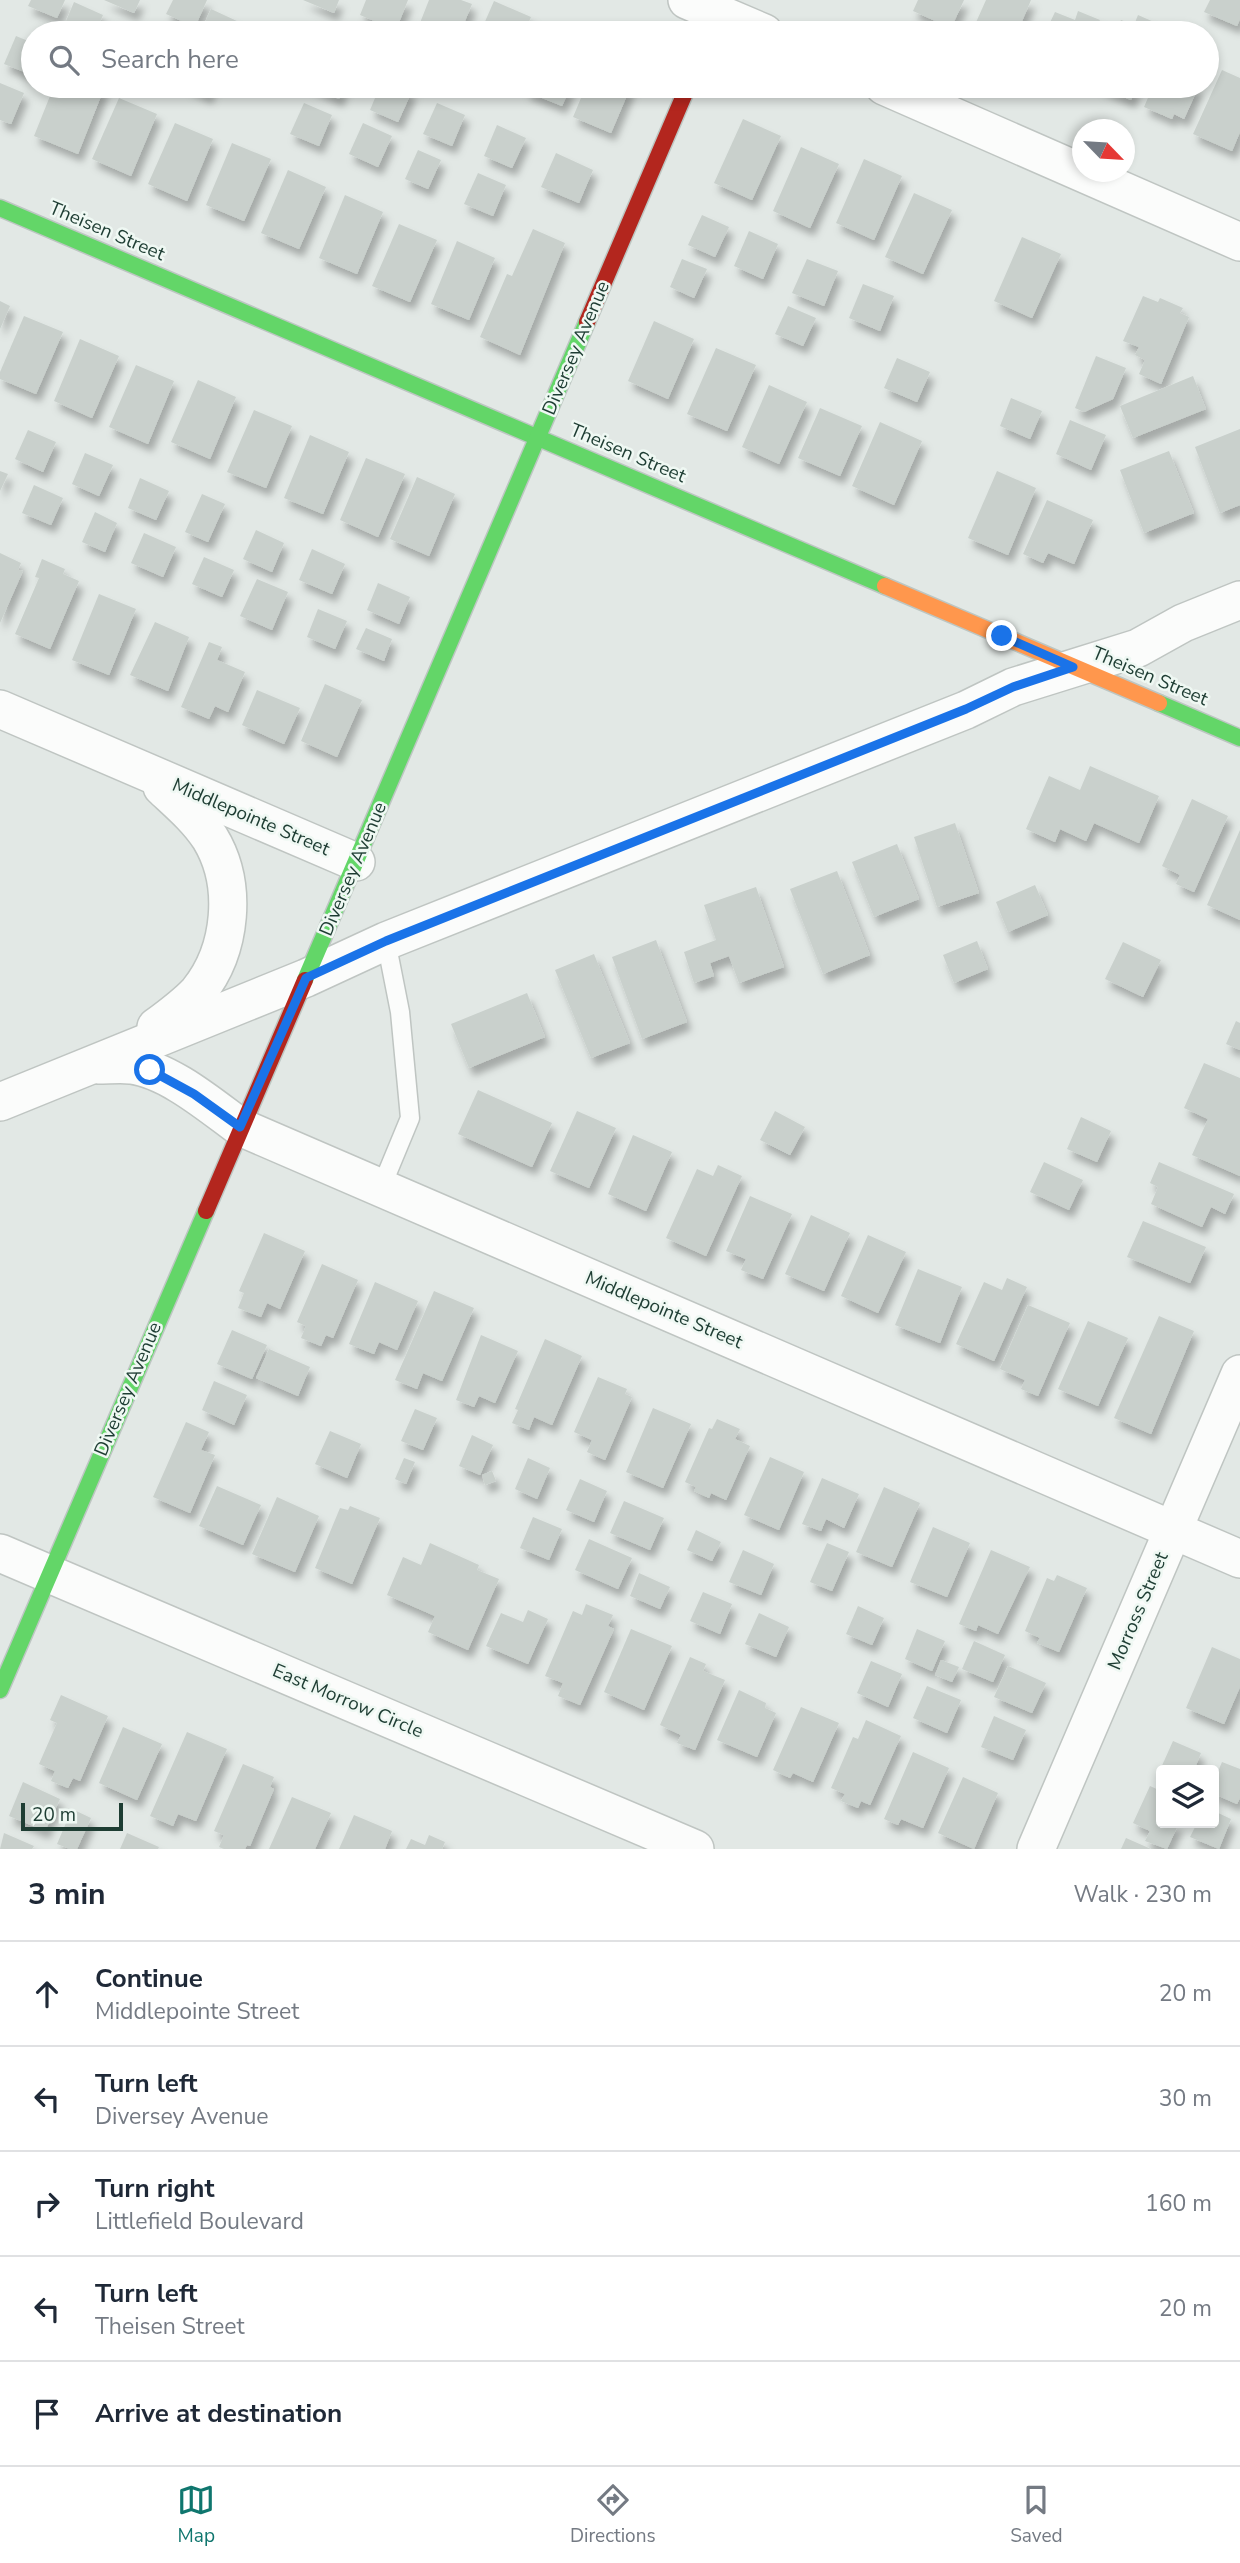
<!DOCTYPE html>
<meta charset="utf-8">
<style>
body{margin:0;font-family:"Nunito Sans",sans-serif;background:#f6f6f7;color:#1f2937}
.controls{position:absolute;right:21px;bottom:21px;display:grid;overflow:hidden;border-radius:7px;box-shadow:0 4px 10px #0003}
.controls button{width:63px;height:63px;display:grid;place-items:center;padding:0;border:0;border-bottom:2px solid #e0e1e3;background:#fff;color:#1f2937;font:35px sans-serif}
.compass{position:absolute;left:1072px;top:119px;width:63px;height:63px;border-radius:50%;background:#fff;box-shadow:0 4px 10px #0003;rotate:115deg}
.scale{position:absolute;left:21px;bottom:18px;width:102px;box-sizing:border-box;padding-left:7px;border:4px solid #1e3d33;border-top:0;font-size:19px;line-height:24px;white-space:nowrap;color:#1e3d33;-webkit-text-stroke:5px #eff8f3;paint-order:stroke}
.stop{position:absolute;width:21px;height:21px;margin:-16px;border:5px solid #1a73e8;border-radius:50%;background:#fff}
.stop.end{background:#1a73e8;border-color:#fff;box-shadow:0 2px 7px #0008}
.list{margin:0;padding:0;list-style:none}
h2{display:flex;justify-content:space-between;align-items:center;height:91px;margin:0;padding:0 28px;font-size:30px}
h2 small{font-size:23px;font-weight:400;color:#747a83}
.list li{display:grid;grid-template-columns:46px 1fr auto;gap:21px;align-items:center;box-sizing:border-box;height:105px;padding:0 28px;border-top:2px solid #e0e1e3}
.list b{display:block;font-size:26px;white-space:nowrap}
.list p{margin:0;font-size:23px;white-space:nowrap;color:#747a83}
.list em{font-size:23px;font-style:normal;color:#747a83}
.icon{flex:none;width:38px;height:38px;fill:none;stroke:currentColor;stroke-width:2;stroke-linecap:round;stroke-linejoin:round}
.map{position:relative;flex:none;width:1240px;height:1849px;overflow:hidden}
.search{position:absolute;background:#fff;box-shadow:0 4px 10px #0003;left:21px;right:21px;top:21px;height:77px;display:flex;align-items:center;gap:18px;box-sizing:border-box;padding:0 24px;border-radius:38px;color:#747a83;font-size:26px}
.sheet{height:616px;background:#fff}
nav{display:flex;justify-content:space-around;align-items:center;box-sizing:border-box;height:98px;border-top:2px solid #e0e1e3;background:#fff;font-size:19px;color:#747a83}
nav a{display:grid;justify-items:center;gap:4px}
nav .on{color:#0f766e}
.map>svg:first-child{display:block}
.building{fill:#c9d0cc;filter:url(#shadow)}
.lines{fill:none;stroke-linecap:round;stroke-linejoin:round}
.lane-casing{stroke:#bfc5c2;stroke-width:21}
.street-casing{stroke:#bfc5c2;stroke-width:40}
.fast-casing{stroke:#bdc6c2;stroke-width:19}
.slow-casing{stroke:#bdc6c2;stroke-width:19}
.jam-casing{stroke:#bdc6c2;stroke-width:19}
.lane{stroke:#fbfcfb;stroke-width:18}
.street{stroke:#fbfcfb;stroke-width:37}
.fast{stroke:#63d668;stroke-width:16}
.slow{stroke:#ff974d;stroke-width:16}
.jam{stroke:#b3261e;stroke-width:16}
.route{stroke:#1a73e8;stroke-width:9}
.labels{text-anchor:middle;dominant-baseline:central;stroke-width:5;stroke-linejoin:round;paint-order:stroke}
.street-label{font-size:19px;fill:#1e3d33;stroke:#eff8f3}
</style>
<div class="map">
<svg width="1240" height="1849" viewBox="0 0 1240 1849">
<defs>
<filter id="shadow"><feDropShadow dx="4.5" dy="8" stdDeviation="3.5" flood-color="#0004"/></filter>
</defs>
<rect width="100%" height="100%" fill="#e2e8e5"/>
<g class="building">
<polygon points="31,0 65,0 57,18 28,6"/>
<polygon points="104,0 140,0 134,13"/>
<polygon points="173,0 207,0 195,27 166,14"/>
<polygon points="303,0 339,0 334,13"/>
<polygon points="366,0 408,0 396,30 360,15"/>
<polygon points="429,0 461,0 472,4 460,33 416,33"/>
<polygon points="918,0 964,0 951,28 913,11"/>
<polygon points="986,0 1031,0 1017,33 982,33 973,29"/>
<polygon points="1210,0 1240,0 1240,19 1237,26 1204,12"/>
<polygon points="494,1 531,17 524,33 480,33"/>
<polygon points="74,2 103,15 95,33 61,33"/>
<polygon points="211,9 239,22 234,33 200,33"/>
<polygon points="1078,11 1100,20 1094,33 1045,33 1055,12 1075,20"/>
<polygon points="1138,15 1163,26 1160,33 1115,33 1121,20 1134,25"/>
<polygon points="16,36 33,43 32,75 4,64"/>
<polygon points="1222,70 1240,78 1240,132 1232,151 1193,134"/>
<polygon points="0,83 24,93 11,124 0,120"/>
<polygon points="54,86 105,86 78,154 34,136"/>
<polygon points="185,86 212,86 208,96"/>
<polygon points="309,86 344,86 339,99"/>
<polygon points="380,86 400,86 412,91 398,122 370,110"/>
<polygon points="527,86 571,86 562,106 525,91"/>
<polygon points="586,86 631,86 611,133 573,117"/>
<polygon points="1097,86 1137,86 1131,100"/>
<polygon points="1153,86 1199,86 1184,119 1174,114 1172,119 1144,107"/>
<polygon points="119,98 157,114 131,176 92,159"/>
<polygon points="304,103 332,115 319,146 290,134"/>
<polygon points="437,103 465,115 452,146 423,134"/>
<polygon points="743,119 781,136 752,200 714,183"/>
<polygon points="175,123 213,139 187,201 148,184"/>
<polygon points="363,123 392,136 378,167 349,154"/>
<polygon points="497,125 526,138 512,168 484,156"/>
<polygon points="232,143 271,159 244,221 206,205"/>
<polygon points="801,147 839,164 810,228 773,211"/>
<polygon points="418,150 441,160 428,189 405,179"/>
<polygon points="556,153 593,170 579,203 541,187"/>
<polygon points="864,159 902,176 874,240 836,223"/>
<polygon points="288,170 326,187 299,249 261,233"/>
<polygon points="478,173 506,185 493,216 464,204"/>
<polygon points="914,193 952,210 923,274 885,257"/>
<polygon points="345,195 383,212 357,274 319,258"/>
<polygon points="702,215 729,227 715,257 688,245"/>
<polygon points="399,224 437,240 410,302 372,286"/>
<polygon points="533,229 565,243 520,355 480,337 507,274 512,276"/>
<polygon points="749,231 778,244 763,279 734,266"/>
<polygon points="1022,237 1061,254 1032,318 994,301"/>
<polygon points="457,241 495,258 469,320 431,304"/>
<polygon points="682,259 707,269 694,298 670,287"/>
<polygon points="807,259 838,271 824,306 792,293"/>
<polygon points="863,284 894,296 880,331 849,318"/>
<polygon points="1143,296 1158,302 1160,298 1183,308 1180,313 1189,317 1161,384 1139,374 1145,360 1135,355 1139,347 1123,341"/>
<polygon points="0,301 10,306 0,329"/>
<polygon points="788,306 816,318 803,346 775,334"/>
<polygon points="24,316 63,332 36,394 0,379 0,372"/>
<polygon points="654,321 694,339 668,399 628,381"/>
<polygon points="80,339 119,356 92,418 54,401"/>
<polygon points="716,348 756,365 727,431 687,414"/>
<polygon points="1096,356 1126,368 1113,399 1084,412 1075,408"/>
<polygon points="897,358 930,372 917,402 884,388"/>
<polygon points="136,365 174,381 148,444 109,427"/>
<polygon points="1193,376 1206,409 1133,438 1120,406"/>
<polygon points="198,380 236,397 210,459 171,442"/>
<polygon points="769,385 807,402 779,464 742,447"/>
<polygon points="1011,398 1042,411 1030,439 1000,426"/>
<polygon points="820,408 862,426 840,476 798,458"/>
<polygon points="254,410 292,426 266,488 227,472"/>
<polygon points="1070,420 1106,435 1091,470 1056,454"/>
<polygon points="880,422 922,441 894,505 852,486"/>
<polygon points="1240,429 1240,505 1220,513 1195,447"/>
<polygon points="28,430 56,442 43,472 15,459"/>
<polygon points="310,435 349,452 323,514 284,498"/>
<polygon points="1169,451 1194,513 1144,533 1120,470"/>
<polygon points="85,453 113,465 99,496 72,484"/>
<polygon points="366,458 405,474 378,537 340,520"/>
<polygon points="0,471 8,474 0,491"/>
<polygon points="997,471 1036,488 1008,555 968,538"/>
<polygon points="417,477 455,494 429,556 390,539"/>
<polygon points="140,478 169,491 156,520 128,508"/>
<polygon points="34,485 63,498 51,525 22,513"/>
<polygon points="202,494 225,504 208,542 185,532"/>
<polygon points="1047,500 1093,520 1074,564 1048,553 1043,563 1023,554"/>
<polygon points="95,512 117,523 105,552 82,542"/>
<polygon points="256,530 284,543 272,572 243,559"/>
<polygon points="144,533 176,547 163,577 131,563"/>
<polygon points="312,549 345,564 332,594 299,580"/>
<polygon points="0,553 21,563 18,570 23,571 0,623"/>
<polygon points="204,557 234,570 222,597 192,584"/>
<polygon points="42,559 65,569 63,574 79,581 50,649 15,634 39,578 35,577"/>
<polygon points="257,579 288,592 272,630 240,616"/>
<polygon points="378,583 410,597 399,624 367,610"/>
<polygon points="99,594 136,609 109,675 72,660"/>
<polygon points="318,609 347,621 335,649 307,637"/>
<polygon points="155,622 189,637 168,691 130,675"/>
<polygon points="366,628 392,639 384,661 356,649"/>
<polygon points="209,642 222,647 217,660 245,672 228,712 215,706 209,719 181,707"/>
<polygon points="325,684 362,700 337,757 301,741"/>
<polygon points="257,690 300,708 284,744 242,725"/>
<polygon points="1090,766 1159,796 1139,843 1094,823 1086,841 1060,829 1055,842 1026,829 1049,776 1080,790"/>
<polygon points="1192,799 1228,816 1194,892 1176,884 1180,875 1162,866"/>
<polygon points="955,823 979,893 937,907 914,837"/>
<polygon points="1240,830 1240,920 1207,905"/>
<polygon points="897,844 919,899 874,917 852,862"/>
<polygon points="837,871 870,955 823,974 790,889"/>
<polygon points="1035,885 1048,915 1008,932 996,902"/>
<polygon points="756,887 784,967 739,983 729,956 710,963 714,976 694,983 684,952 716,940 704,905"/>
<polygon points="656,940 687,1022 642,1039 612,957"/>
<polygon points="977,941 988,969 954,983 943,955"/>
<polygon points="1123,942 1161,960 1143,997 1105,979"/>
<polygon points="594,954 630,1043 591,1058 555,970"/>
<polygon points="527,993 545,1037 469,1068 451,1024"/>
<polygon points="1236,1021 1240,1023 1240,1050 1226,1044"/>
<polygon points="1204,1063 1240,1078 1240,1176 1192,1155 1208,1119 1184,1108"/>
<polygon points="478,1090 552,1123 532,1167 458,1134"/>
<polygon points="577,1111 616,1128 589,1188 550,1171"/>
<polygon points="775,1111 805,1127 790,1155 760,1140"/>
<polygon points="1081,1117 1111,1131 1097,1162 1067,1149"/>
<polygon points="633,1135 672,1152 646,1211 608,1194"/>
<polygon points="1044,1162 1083,1180 1069,1210 1030,1192"/>
<polygon points="1159,1162 1234,1194 1225,1214 1211,1207 1202,1227 1151,1204 1158,1187 1150,1183"/>
<polygon points="718,1165 742,1176 706,1256 666,1238 697,1169 713,1176"/>
<polygon points="750,1196 792,1214 763,1279 741,1270 746,1259 726,1251"/>
<polygon points="811,1215 850,1233 824,1291 785,1274"/>
<polygon points="1143,1221 1206,1247 1190,1283 1127,1257"/>
<polygon points="264,1233 305,1251 280,1309 267,1303 261,1317 238,1308 244,1293 239,1291"/>
<polygon points="868,1235 906,1252 878,1313 841,1296"/>
<polygon points="322,1264 358,1280 333,1338 326,1335 321,1346 301,1338 306,1326 297,1322"/>
<polygon points="918,1269 962,1287 940,1343 895,1325"/>
<polygon points="1007,1278 1027,1287 994,1361 956,1344 984,1282 1002,1290"/>
<polygon points="375,1282 418,1301 397,1350 379,1342 374,1354 349,1344"/>
<polygon points="434,1291 474,1308 442,1381 423,1373 417,1389 395,1380"/>
<polygon points="1028,1305 1070,1323 1038,1396 1021,1389 1025,1380 1000,1369"/>
<polygon points="1159,1316 1194,1331 1151,1434 1114,1418"/>
<polygon points="1088,1321 1128,1338 1098,1406 1058,1389"/>
<polygon points="232,1330 267,1345 252,1379 217,1364"/>
<polygon points="481,1335 518,1351 495,1403 479,1396 474,1407 456,1400"/>
<polygon points="545,1339 582,1356 552,1425 534,1417 529,1430 512,1423 518,1410 515,1409"/>
<polygon points="269,1349 310,1367 298,1396 256,1378"/>
<polygon points="598,1377 627,1389 625,1394 632,1397 605,1460 587,1452 592,1440 574,1432"/>
<polygon points="214,1381 247,1395 234,1425 202,1410"/>
<polygon points="653,1408 691,1424 663,1488 626,1472"/>
<polygon points="415,1409 437,1418 423,1450 401,1441"/>
<polygon points="717,1419 740,1429 735,1439 750,1446 726,1500 711,1493 709,1498 694,1491 696,1487 685,1482 709,1428 712,1429"/>
<polygon points="186,1422 209,1432 201,1450 215,1455 190,1513 153,1497"/>
<polygon points="330,1431 361,1444 347,1478 315,1464"/>
<polygon points="472,1435 493,1445 480,1475 459,1466"/>
<polygon points="770,1457 804,1472 779,1530 744,1515"/>
<polygon points="404,1458 415,1462 406,1484 395,1479"/>
<polygon points="528,1458 550,1468 537,1499 515,1489"/>
<polygon points="492,1471 496,1481 485,1485 482,1475"/>
<polygon points="822,1478 859,1494 844,1528 826,1519 821,1531 802,1524"/>
<polygon points="580,1479 607,1491 594,1522 566,1510"/>
<polygon points="217,1486 261,1505 243,1545 199,1526"/>
<polygon points="884,1487 920,1503 892,1567 856,1552"/>
<polygon points="277,1497 319,1516 295,1572 252,1554"/>
<polygon points="624,1501 664,1518 650,1550 610,1533"/>
<polygon points="350,1506 380,1518 352,1584 315,1568 340,1508 348,1510"/>
<polygon points="533,1517 562,1529 549,1560 520,1548"/>
<polygon points="933,1527 970,1543 947,1597 910,1582"/>
<polygon points="696,1530 721,1542 712,1561 687,1550"/>
<polygon points="589,1539 632,1558 618,1589 575,1570"/>
<polygon points="430,1543 479,1565 477,1570 499,1579 468,1650 428,1632 435,1616 387,1595 403,1557 421,1565"/>
<polygon points="827,1543 849,1552 832,1591 810,1582"/>
<polygon points="743,1550 774,1564 761,1595 729,1582"/>
<polygon points="991,1550 1030,1567 998,1634 978,1625 976,1631 959,1624"/>
<polygon points="639,1573 670,1587 660,1609 630,1596"/>
<polygon points="1057,1575 1087,1588 1059,1652 1037,1643 1040,1638 1025,1631 1047,1578 1054,1581"/>
<polygon points="703,1592 732,1604 720,1634 690,1621"/>
<polygon points="586,1604 613,1615 608,1626 614,1629 580,1705 558,1696 563,1683 545,1676 573,1611 582,1615"/>
<polygon points="858,1606 884,1618 872,1645 846,1634"/>
<polygon points="528,1610 548,1619 528,1664 486,1646 501,1613 523,1622"/>
<polygon points="759,1613 789,1627 776,1657 745,1644"/>
<polygon points="631,1629 672,1646 644,1710 604,1692"/>
<polygon points="917,1629 945,1641 932,1671 905,1659"/>
<polygon points="974,1641 1005,1655 993,1682 962,1669"/>
<polygon points="1212,1647 1240,1659 1240,1687 1224,1724 1186,1708"/>
<polygon points="690,1657 706,1664 703,1671 725,1680 695,1750 677,1743 681,1735 660,1725"/>
<polygon points="941,1660 959,1667 952,1682 935,1675"/>
<polygon points="871,1661 902,1674 888,1707 857,1693"/>
<polygon points="1008,1666 1046,1683 1032,1713 994,1697"/>
<polygon points="927,1686 961,1700 947,1733 913,1718"/>
<polygon points="739,1690 766,1703 765,1708 776,1713 757,1757 717,1740"/>
<polygon points="61,1695 108,1716 80,1781 73,1778 68,1788 51,1781 55,1771 39,1764 57,1723 50,1720"/>
<polygon points="801,1707 839,1723 813,1782 793,1773 790,1778 773,1770"/>
<polygon points="994,1716 1026,1730 1013,1760 981,1747"/>
<polygon points="866,1720 901,1736 870,1805 861,1801 858,1808 841,1801 845,1794 831,1788 853,1737 858,1739"/>
<polygon points="123,1727 162,1744 137,1800 99,1783"/>
<polygon points="187,1732 227,1749 196,1821 178,1814 173,1826 150,1816"/>
<polygon points="1173,1741 1201,1753 1194,1770 1160,1770"/>
<polygon points="913,1752 949,1768 923,1828 901,1819 898,1825 884,1819"/>
<polygon points="1222,1762 1240,1769 1240,1798 1237,1804 1214,1794 1214,1781"/>
<polygon points="243,1764 274,1777 270,1787 274,1789 250,1846 247,1845 245,1849 224,1849 219,1847 224,1835 214,1831"/>
<polygon points="963,1777 998,1793 974,1849 938,1833"/>
<polygon points="23,1782 60,1799 45,1831 9,1816"/>
<polygon points="1150,1786 1161,1791 1161,1823 1179,1823 1167,1849 1145,1841 1150,1831 1133,1823"/>
<polygon points="292,1797 331,1813 315,1849 269,1849"/>
<polygon points="72,1809 91,1818 77,1849 70,1849 57,1844"/>
<polygon points="1214,1811 1231,1819 1219,1849 1190,1837 1197,1823 1214,1823"/>
<polygon points="354,1815 392,1831 385,1849 339,1849"/>
<polygon points="4,1833 34,1846 32,1849 0,1849"/>
<polygon points="127,1833 159,1847 158,1849 120,1849"/>
<polygon points="429,1835 445,1842 442,1849 406,1849 411,1839 425,1845"/>
<polygon points="1126,1838 1151,1849 1121,1849"/>
</g>
<g class="lines">
<g class="lane-casing">
<polyline id="lane" points="381,1188 410,1118 400,1012 386,941"/>
</g>
<g class="street-casing">
<g id="street">
<polyline points="687,0 764,33"/>
<polyline points="884,86 1240,242"/>
<polyline points="0,709 356,862"/>
<path d="M156 1027C171 1016 186 1005 198 992 232 950 238 884 210 838 197 818 179 803 162 787"/>
<path d="M98 1065C109 1065 121 1064 131 1065 169 1070 210 1105 240 1127L1240 1559"/>
<polyline points="0,1102 306,978 386,941 966,710 1013,687 1138,648 1183,623 1240,600"/>
<polyline points="0,1553 695,1849"/>
<polyline points="1036,1849 1240,1374"/>
</g>
</g>
<g class="fast-casing">
<g id="fast">
<polyline points="0,208 885,586"/>
<polyline points="1159,703 1240,738"/>
<polyline points="305,980 587,322"/>
<polyline points="0,1690 206,1211"/>
</g>
</g>
<g class="slow-casing">
<polyline id="slow" points="885,586 1159,703"/>
</g>
<g class="jam-casing">
<g id="jam">
<polyline points="587,322 688,86"/>
<polyline points="206,1211 305,980"/>
</g>
</g>
<use href="#lane" class="lane"/>
<use href="#street" class="street"/>
<use href="#fast" class="fast"/>
<use href="#slow" class="slow"/>
<use href="#jam" class="jam"/>
</g>
<g class="lines">
<polyline class="route" points="150,1070 194,1094 240,1127 306,978 386,941 966,709 1013,687 1073,667 1002,636"/>
</g>
<g class="labels">
<g class="street-label">
<text transform="translate(107 231) rotate(23)">Theisen Street</text>
<text transform="translate(576 348) rotate(-67)">Diversey Avenue</text>
<text transform="translate(628 453) rotate(23)">Theisen Street</text>
<text transform="translate(1150 676) rotate(23)">Theisen Street</text>
<text transform="translate(251 817) rotate(23)">Middlepointe Street</text>
<text transform="translate(353 869) rotate(-67)">Diversey Avenue</text>
<text transform="translate(664 1310) rotate(23)">Middlepointe Street</text>
<text transform="translate(128 1389) rotate(-67)">Diversey Avenue</text>
<text transform="translate(1138 1611) rotate(-67)">Morross Street</text>
<text transform="translate(348 1701) rotate(23)">East Morrow Circle</text>
</g>
</g>
</svg>
<div class="controls">
<button><svg class="icon" aria-label="layers" viewBox="0 0 24 24"><path d="M12 4l9 5-9 5-9-5zM3 14l9 5 9-5"/></svg></button>
</div>
<svg class="compass" viewBox="-18 -18 36 36"><path d="M0-13l5 13h-10z" fill="#e53935"/><path d="M0 13l5-13h-10z" fill="#747a83"/></svg>
<div class="scale">20 m</div>
<div class="stop" style="left:150px;top:1070px"></div>
<div class="stop end" style="left:1002px;top:636px"></div>
<div class="search"><svg class="icon" aria-label="search" viewBox="0 0 24 24"><circle cx="10" cy="10" r="6"/><path d="M15 15l6 6"/></svg>Search here</div>
</div>
<section class="sheet">
<h2>3 min<small>Walk · 230 m</small></h2>
<ul class="list">
<li><svg class="icon" aria-label="ahead" viewBox="0 0 24 24"><path d="M12 20V5M6 11l6-6 6 6"/></svg><div><b>Continue</b><p>Middlepointe Street</p></div><em>20 m</em></li>
<li><svg class="icon" aria-label="left" viewBox="0 0 24 24"><path d="M17 20v-9H6M10 6l-5 5 5 5"/></svg><div><b>Turn left</b><p>Diversey Avenue</p></div><em>30 m</em></li>
<li><svg class="icon" aria-label="right" viewBox="0 0 24 24"><path d="M7 20v-9h11M14 6l5 5-5 5"/></svg><div><b>Turn right</b><p>Littlefield Boulevard</p></div><em>160 m</em></li>
<li><svg class="icon" aria-label="left" viewBox="0 0 24 24"><path d="M17 20v-9H6M10 6l-5 5 5 5"/></svg><div><b>Turn left</b><p>Theisen Street</p></div><em>20 m</em></li>
<li><svg class="icon" aria-label="arrive" viewBox="0 0 24 24"><path d="M6 21V4h12l-3 4 3 4H6"/></svg><div><b>Arrive at destination</b></div></li>
</ul>
</section>
<nav>
<a class="on"><svg class="icon" aria-label="map" viewBox="0 0 24 24"><path d="M3 6l6-2 6 2 6-2v14l-6 2-6-2-6 2zM9 4v14M15 6v14"/></svg>Map</a>
<a><svg class="icon" aria-label="directions" viewBox="0 0 24 24"><path d="M12 3l9 9-9 9-9-9zM9 14v-3h6M13 9l2 2-2 2"/></svg>Directions</a>
<a><svg class="icon" aria-label="saved" viewBox="0 0 24 24"><path d="M7 4h10v16l-5-4-5 4z"/></svg>Saved</a>
</nav>
